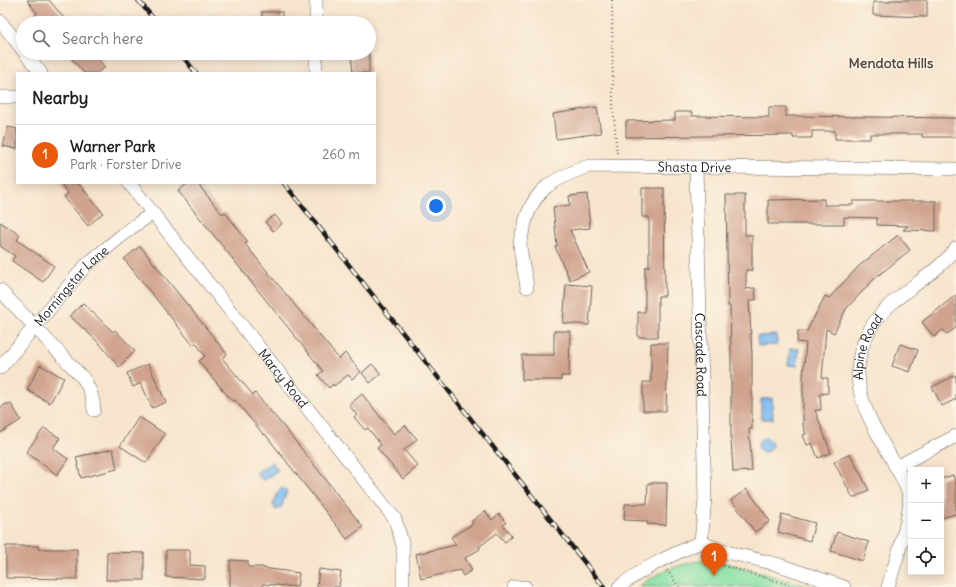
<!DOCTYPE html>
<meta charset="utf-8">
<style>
body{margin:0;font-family:Delius,sans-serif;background:#f2f2f2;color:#222}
.controls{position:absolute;right:12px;bottom:12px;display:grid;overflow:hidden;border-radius:0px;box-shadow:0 2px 10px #0003}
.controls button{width:36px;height:36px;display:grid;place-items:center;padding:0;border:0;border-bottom:1px solid #e0e0e0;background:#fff;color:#222;font:20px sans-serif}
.you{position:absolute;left:436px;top:206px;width:14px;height:14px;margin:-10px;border:3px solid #fff;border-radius:50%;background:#1a73e8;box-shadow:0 0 0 6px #1a73e833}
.badge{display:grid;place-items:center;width:26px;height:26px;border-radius:50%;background:#ea580c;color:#fff;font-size:13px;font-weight:700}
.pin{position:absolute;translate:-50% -33px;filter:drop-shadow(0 1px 2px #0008)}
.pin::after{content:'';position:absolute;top:21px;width:14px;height:12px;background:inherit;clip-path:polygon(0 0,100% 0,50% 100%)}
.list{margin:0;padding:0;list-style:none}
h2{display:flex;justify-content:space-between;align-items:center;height:52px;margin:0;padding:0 16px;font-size:17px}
h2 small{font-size:13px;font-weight:400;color:#767676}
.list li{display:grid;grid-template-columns:26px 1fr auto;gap:12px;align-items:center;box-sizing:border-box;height:60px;padding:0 16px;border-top:1px solid #e0e0e0}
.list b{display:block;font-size:15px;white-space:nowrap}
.list p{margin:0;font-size:13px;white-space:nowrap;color:#767676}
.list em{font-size:13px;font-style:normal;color:#767676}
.icon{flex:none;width:22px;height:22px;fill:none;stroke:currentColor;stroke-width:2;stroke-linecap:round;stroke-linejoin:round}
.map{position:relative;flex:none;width:956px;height:587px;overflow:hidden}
.search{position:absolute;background:#fff;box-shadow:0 2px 10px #0003;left:16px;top:16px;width:360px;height:44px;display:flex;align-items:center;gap:10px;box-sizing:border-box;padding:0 14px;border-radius:22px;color:#767676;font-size:15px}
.panel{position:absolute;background:#fff;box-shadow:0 2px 10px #0003;left:16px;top:72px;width:360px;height:112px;border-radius:0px}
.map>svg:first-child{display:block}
.green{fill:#88e0a5;stroke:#527e60}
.water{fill:#7bbaef;stroke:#4c6b86}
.building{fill:#d0a38f}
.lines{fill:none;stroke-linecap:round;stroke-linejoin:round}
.street-casing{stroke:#69625a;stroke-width:14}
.path{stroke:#69625a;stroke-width:2;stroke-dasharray:1 3;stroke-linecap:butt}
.street{stroke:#fff;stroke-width:13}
.rail-casing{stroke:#1c1c1c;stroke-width:4.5}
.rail{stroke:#fcf5e5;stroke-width:3;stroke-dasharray:9;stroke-linecap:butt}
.labels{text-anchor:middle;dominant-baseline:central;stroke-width:3;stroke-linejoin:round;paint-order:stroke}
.street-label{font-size:13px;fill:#1c1c1c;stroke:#fcf5e5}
.neighbourhood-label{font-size:14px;font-weight:bold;fill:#5b4b44;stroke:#fcf5e5}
</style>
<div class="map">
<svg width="956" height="587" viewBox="0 0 956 587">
<rect width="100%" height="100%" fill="#fcf5e5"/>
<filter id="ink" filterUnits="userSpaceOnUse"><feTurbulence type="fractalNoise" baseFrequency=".025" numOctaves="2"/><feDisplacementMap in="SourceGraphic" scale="8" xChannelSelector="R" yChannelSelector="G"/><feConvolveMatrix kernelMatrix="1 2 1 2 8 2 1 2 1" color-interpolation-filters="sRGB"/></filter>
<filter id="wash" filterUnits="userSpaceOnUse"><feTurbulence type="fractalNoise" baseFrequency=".012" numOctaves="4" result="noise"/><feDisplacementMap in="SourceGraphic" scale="16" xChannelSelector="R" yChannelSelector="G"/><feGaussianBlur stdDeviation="0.9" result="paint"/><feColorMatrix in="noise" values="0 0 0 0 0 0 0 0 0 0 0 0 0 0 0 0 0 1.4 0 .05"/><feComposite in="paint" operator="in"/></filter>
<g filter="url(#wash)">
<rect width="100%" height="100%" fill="#f7e4cc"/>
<path class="green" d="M705 560 719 561 811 587H638C658 572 680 563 705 560Z"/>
<g class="water">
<polygon points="777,335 777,345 758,346 757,336"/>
<polygon points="790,348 799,349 797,366 788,365"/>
<polygon points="772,398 773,419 761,419 761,399"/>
<circle cx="765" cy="445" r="7"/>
<polygon points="272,462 278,470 263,481 256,473"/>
<polygon points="282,488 287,491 281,508 276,510 273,505 278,491"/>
</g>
<g id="blocks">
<g class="building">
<polygon points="27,0 49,0 68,23 42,23 35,15 37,13"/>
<polygon points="890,0 927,0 927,17 873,15 873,2 890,2"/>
<rect x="262" y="12" width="20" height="11"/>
<polygon points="67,53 93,53 105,67 97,73 84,73"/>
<polygon points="351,53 369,53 369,73 353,73"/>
<polygon points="597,107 601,133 556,139 553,114"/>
<polygon points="769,107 786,107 786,116 956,118 956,137 922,137 922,134 870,134 870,139 835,139 835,131 812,131 812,138 793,138 793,135 626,137 626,121 675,120 675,112 692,112 692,116 769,117"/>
<polygon points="8,127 17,129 17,149 3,146"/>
<polygon points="60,183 78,183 103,213 88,226 64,197 68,193"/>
<polygon points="188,183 197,183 222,214 225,212 248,242 245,244 339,359 345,353 361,372 352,379 348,375 334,386 333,384 329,388 318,375 323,371 178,191"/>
<polygon points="642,188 664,188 665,296 658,296 658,337 638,337 638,312 645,312 645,267 649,267 649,217 642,217"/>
<polygon points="587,194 590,228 570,230 589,272 570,280 555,247 557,246 553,207 570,205 569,196"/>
<polygon points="726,195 745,195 745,235 752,235 752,270 746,270 746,289 755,288 756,300 749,300 752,355 752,429 749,429 752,471 733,472 731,438 731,347 730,306 728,306"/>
<polygon points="824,199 824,205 853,205 853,201 936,201 936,231 903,230 908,226 877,225 877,218 844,217 844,224 768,224 768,200"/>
<polygon points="275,215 282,224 273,231 265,222"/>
<polygon points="0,222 20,235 17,240 54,266 43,282 12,261 15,256 0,246"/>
<polygon points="898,235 910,250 874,279 846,309 834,333 826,329 822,378 828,378 828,393 820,394 821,410 815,410 831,453 818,458 812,443 807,445 803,435 806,434 803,425 803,377 806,343 797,342 798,331 807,331 825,296 829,298 859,266"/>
<polygon points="140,246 227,354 222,358 253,395 255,393 285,428 363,527 347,539 265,434 264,435 235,400 233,402 206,370 199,361 205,356 196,343 193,345 124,259"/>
<polygon points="566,284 592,286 589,325 563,323"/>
<polygon points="956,295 956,328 947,334 943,330 934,337 922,322"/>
<polygon points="83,303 113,332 115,330 135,351 119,367 100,344 70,316"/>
<polygon points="554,331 570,331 569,376 561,376 561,380 522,380 522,355 554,355"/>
<polygon points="651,343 668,343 666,411 643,411 643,382 651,382"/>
<polygon points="900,344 918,350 910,372 892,366"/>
<polygon points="148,364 166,402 152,408 141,383 133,387 127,373"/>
<polygon points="372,364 381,374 370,383 362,373"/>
<polygon points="40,365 64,378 50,403 27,390"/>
<polygon points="956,375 956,399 942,406 932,387"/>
<polygon points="362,394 394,434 405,425 417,439 404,450 418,466 403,479 377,448 381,445 368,428 365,430 354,417 357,415 349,405"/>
<polygon points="6,404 11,404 21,420 0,433 0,408"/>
<polygon points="139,417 165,434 146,463 120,446"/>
<polygon points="44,428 60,438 53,448 68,459 57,475 26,452"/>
<polygon points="113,449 117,469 81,478 76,457"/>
<polygon points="850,454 869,490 853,498 834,462"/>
<polygon points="953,475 956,485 956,514 941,518 941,479"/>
<polygon points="648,483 667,483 666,525 647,524 647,521 624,520 625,504 647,504"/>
<polygon points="747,489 770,521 755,532 731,500"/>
<polygon points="485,511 492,520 499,514 506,523 503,525 512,536 505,542 497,533 479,547 480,549 465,558 472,570 463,576 460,570 421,579 416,554 456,545 451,537 473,524 471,522"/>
<polygon points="782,514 815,523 810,541 778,532"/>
<polygon points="837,532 869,542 863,561 831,551"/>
<polygon points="6,546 38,546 38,549 77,549 77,579 6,578"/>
<polygon points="166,550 190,550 190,565 205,566 205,579 166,577"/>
<polygon points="107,552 144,553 144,580 106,580"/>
<polygon points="230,560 248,561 248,567 263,567 263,568 299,573 297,587 263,584 263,587 230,587"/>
<polygon points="319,569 341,572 339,587 317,587"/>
</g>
</g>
</g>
<g filter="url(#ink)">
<use href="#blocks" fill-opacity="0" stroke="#69625a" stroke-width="1"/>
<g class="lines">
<g class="street-casing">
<g id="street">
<polyline points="316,0 316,23"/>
<polyline points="0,21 23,50"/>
<polyline points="25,53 41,73"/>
<polyline points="316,53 316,73"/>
<polyline points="0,97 17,97"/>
<path id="s1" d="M696 168 705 499 701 542"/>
<path id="s2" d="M129 183 395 519 403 546V587"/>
<path id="s3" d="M527 287C525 273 521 259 520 245 520 239 522 233 524 227 532 189 555 178 589 166L956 169"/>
<path d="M0 290 83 378C90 389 93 397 94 410"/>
<path id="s4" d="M0 368 86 265 131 228 153 213"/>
<polyline points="896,467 956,436"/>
<polyline points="514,587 525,587"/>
<path d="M619 587C644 567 672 555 701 542L722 551 776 564 844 587"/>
<path id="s5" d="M888 587C894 565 912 516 909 496 907 485 899 473 894 463 870 420 842 381 869 331 889 294 933 280 956 248"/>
</g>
</g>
<g class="path">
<polyline points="612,0 613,104 617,155"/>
<polyline points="707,558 709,563 733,568 796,587"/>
<polyline points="667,570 679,587"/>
</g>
<use href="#street" class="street"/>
<g class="rail-casing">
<g id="rail">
<polyline points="138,0 157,23"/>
<polyline points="180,53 196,73"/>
<polyline points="284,183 604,587"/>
</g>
</g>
<use href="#rail" class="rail"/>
</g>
</g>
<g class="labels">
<g class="street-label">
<text stroke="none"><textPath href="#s3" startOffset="261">Shasta Drive</textPath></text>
<text stroke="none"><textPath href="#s4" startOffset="109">Morningstar Lane</textPath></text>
<text stroke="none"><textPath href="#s5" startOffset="256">Alpine Road</textPath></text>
<text stroke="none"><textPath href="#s1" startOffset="187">Cascade Road</textPath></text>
<text stroke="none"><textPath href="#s2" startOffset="249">Marcy Road</textPath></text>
</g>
<g class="neighbourhood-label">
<text x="891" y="63">Mendota Hills</text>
</g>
</g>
</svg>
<div class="controls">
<button>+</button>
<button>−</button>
<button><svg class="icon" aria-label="locate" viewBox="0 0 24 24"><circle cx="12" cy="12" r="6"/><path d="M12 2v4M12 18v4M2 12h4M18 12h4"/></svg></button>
</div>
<div class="you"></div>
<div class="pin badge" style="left:714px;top:576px">1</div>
<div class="search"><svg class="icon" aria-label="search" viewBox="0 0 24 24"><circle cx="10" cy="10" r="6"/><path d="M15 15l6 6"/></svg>Search here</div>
<section class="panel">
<h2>Nearby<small></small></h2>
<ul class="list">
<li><span class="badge">1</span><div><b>Warner Park</b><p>Park · Forster Drive</p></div><em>260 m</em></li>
</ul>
</section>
</div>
